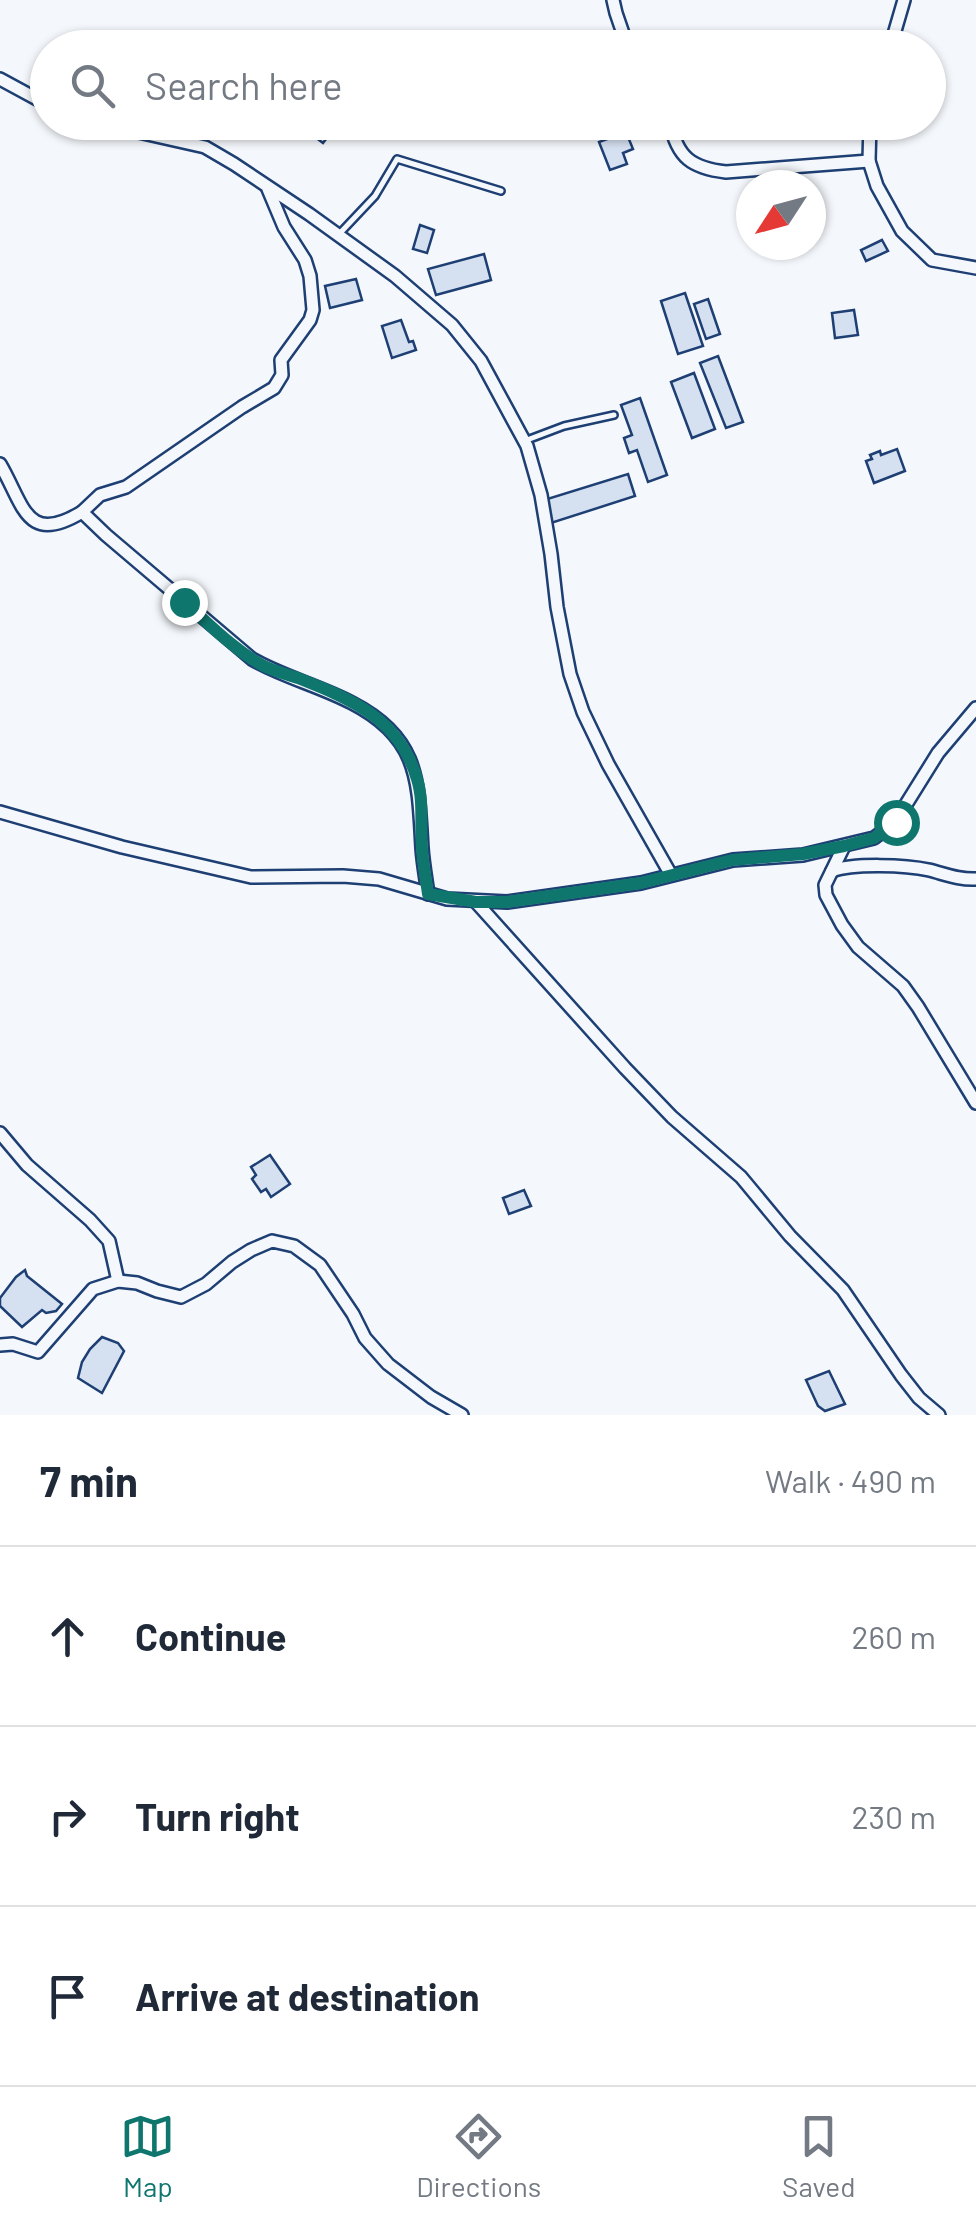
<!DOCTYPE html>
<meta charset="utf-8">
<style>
body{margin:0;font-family:Barlow,sans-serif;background:#f2f2f3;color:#1f2937}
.compass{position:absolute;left:736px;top:170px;width:90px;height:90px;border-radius:50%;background:#fff;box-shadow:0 2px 8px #0004;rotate:234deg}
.stop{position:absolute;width:30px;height:30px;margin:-22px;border:8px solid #0f766e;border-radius:50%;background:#fff}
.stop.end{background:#0f766e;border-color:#fff;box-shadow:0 2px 10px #0008}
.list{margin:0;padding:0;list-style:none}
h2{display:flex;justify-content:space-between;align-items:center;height:130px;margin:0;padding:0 40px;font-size:42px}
h2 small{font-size:32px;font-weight:400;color:#747a83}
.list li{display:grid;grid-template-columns:65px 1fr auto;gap:30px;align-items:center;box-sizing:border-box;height:180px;padding:0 40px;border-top:2px solid #e0e1e3}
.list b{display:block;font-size:38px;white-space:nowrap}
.list em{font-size:32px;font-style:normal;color:#747a83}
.icon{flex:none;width:55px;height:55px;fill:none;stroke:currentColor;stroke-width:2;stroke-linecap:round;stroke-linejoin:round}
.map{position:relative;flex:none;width:976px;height:1415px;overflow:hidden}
.search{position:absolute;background:#fff;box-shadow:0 2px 8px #0004;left:30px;right:30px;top:30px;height:110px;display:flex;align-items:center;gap:25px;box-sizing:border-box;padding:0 35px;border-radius:55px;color:#747a83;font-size:38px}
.sheet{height:670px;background:#fff}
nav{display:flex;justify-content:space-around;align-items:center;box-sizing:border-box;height:140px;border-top:2px solid #e0e1e3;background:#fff;font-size:28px;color:#747a83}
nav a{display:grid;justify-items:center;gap:5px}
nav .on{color:#0f766e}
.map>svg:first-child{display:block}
.building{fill:#d5e0f0;stroke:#1d3f73;stroke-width:2.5}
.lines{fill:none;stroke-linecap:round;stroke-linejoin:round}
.lane-casing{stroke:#1d3f73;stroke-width:10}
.street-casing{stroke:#1d3f73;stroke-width:16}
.lane{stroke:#f4f7fb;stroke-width:5}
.street{stroke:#f4f7fb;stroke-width:11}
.route{stroke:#0f766e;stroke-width:12}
</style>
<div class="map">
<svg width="976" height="1415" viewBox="0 0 976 1415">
<rect width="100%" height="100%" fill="#f4f7fb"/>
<g class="building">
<polygon points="128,42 180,43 180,48 128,48"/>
<polygon points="313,122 327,122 323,128 330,134 323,143 307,131"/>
<polygon points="626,132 633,149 623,153 627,164 610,170 599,142"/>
<polygon points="420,225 434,230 427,253 413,249"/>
<polygon points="882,240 888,251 866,261 861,250"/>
<polygon points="484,254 491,280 436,295 428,269"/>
<polygon points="356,279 362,300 330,308 325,286"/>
<polygon points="685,293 703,346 678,354 661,301"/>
<polygon points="708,299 720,334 706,339 694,304"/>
<polygon points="854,310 858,335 835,338 832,313"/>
<polygon points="401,320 409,342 413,341 416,350 392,358 382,326"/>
<polygon points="718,356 743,422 726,428 700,363"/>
<polygon points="694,373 715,429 692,438 671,382"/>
<polygon points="640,398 667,475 648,482 637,450 629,453 624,438 632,435 621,405"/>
<polygon points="897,449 905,471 874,483 866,461 872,459 870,455 880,451 881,455"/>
<polygon points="628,474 635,496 551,523 544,500"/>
<polygon points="270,1155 290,1184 271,1197 266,1189 261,1192 252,1179 256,1175 251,1167"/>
<polygon points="524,1190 531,1206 509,1214 503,1198"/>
<polygon points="25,1270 27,1276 62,1304 56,1311 46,1313 42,1310 22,1327 0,1306 0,1298 16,1277"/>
<polygon points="102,1337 118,1343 124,1351 102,1393 78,1378 82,1362 90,1349"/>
<polygon points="829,1371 845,1404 825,1411 818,1406 806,1380"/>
</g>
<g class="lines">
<g class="lane-casing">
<g id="lane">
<polyline points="341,232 375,196 397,159 501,191"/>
<polyline points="527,440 564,426 614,415"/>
</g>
</g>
<g class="street-casing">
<g id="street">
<polyline points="613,0 616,13 628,48"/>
<polyline points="890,48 904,0"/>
<polyline points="0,79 48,105"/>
<polyline points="94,122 205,147 234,164 309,214 395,276 452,325 481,361 527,446 541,495 551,554 557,607 570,674 583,712 608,764 671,875"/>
<path d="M670 122C677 158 692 168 726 172L869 161"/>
<polyline points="870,122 869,161 877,186 902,231 932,260 976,268"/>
<path d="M0 464C24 505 26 546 82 512L106 535 252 659C283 677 320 686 352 703 420 738 418 781 422 848 423 863 426 879 428 894"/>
<polyline points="82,512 100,495 126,487 242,407 274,388 282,375 281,360 310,320 313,310 310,276 305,260 284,227 268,189"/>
<polyline points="0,812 122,847 251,877 343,876 379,879 447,899 507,902 641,883 733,860 803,855 874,838 895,822 938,753 976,708"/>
<polyline points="844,846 825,885 826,895 842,925 858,947 903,986 918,1007 976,1103"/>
<path d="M832 871C853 863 906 865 929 870 945 874 959 880 976 879"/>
<polyline points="476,902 625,1068 672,1117 741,1177 790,1236 843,1290 901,1375 919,1398 939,1415"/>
<polyline points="0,1133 27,1165 90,1220 109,1241 118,1281"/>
<polyline points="0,1345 13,1344 38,1352 93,1289 118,1281 137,1283 157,1291 181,1297 206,1284 232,1262 251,1250 272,1241 294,1246 320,1265 353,1314 365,1338 388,1364 431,1397 462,1415"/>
</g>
</g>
<use href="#lane" class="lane"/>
<use href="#street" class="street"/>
</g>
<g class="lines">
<path class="route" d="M184 602C208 623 233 649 262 665 273 671 286 674 298 678 351 699 400 719 417 779 424 801 420 825 422 848 423 864 426 879 428 894L476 902H507L641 883 732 860 803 854 844 846 874 838 896 822"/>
</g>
</svg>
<svg class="compass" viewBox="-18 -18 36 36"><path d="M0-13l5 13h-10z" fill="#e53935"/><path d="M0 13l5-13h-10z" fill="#747a83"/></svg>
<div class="stop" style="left:896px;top:822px"></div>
<div class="stop end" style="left:184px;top:602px"></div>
<div class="search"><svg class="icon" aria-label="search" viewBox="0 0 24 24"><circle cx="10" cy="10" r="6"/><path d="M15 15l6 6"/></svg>Search here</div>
</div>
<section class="sheet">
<h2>7 min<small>Walk · 490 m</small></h2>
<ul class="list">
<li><svg class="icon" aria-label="ahead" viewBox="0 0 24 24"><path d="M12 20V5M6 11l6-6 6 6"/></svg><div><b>Continue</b></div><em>260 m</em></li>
<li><svg class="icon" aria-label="right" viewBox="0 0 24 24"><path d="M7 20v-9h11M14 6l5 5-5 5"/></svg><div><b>Turn right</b></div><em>230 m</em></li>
<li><svg class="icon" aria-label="arrive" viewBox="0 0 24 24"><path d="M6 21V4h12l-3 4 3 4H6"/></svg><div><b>Arrive at destination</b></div></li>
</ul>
</section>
<nav>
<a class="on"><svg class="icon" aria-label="map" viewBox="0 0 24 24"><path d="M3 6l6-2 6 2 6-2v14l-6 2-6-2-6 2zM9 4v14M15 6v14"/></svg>Map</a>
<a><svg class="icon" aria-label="directions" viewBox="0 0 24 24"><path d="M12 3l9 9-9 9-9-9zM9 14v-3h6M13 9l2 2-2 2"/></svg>Directions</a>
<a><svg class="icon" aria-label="saved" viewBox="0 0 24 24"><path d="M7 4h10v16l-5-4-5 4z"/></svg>Saved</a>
</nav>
